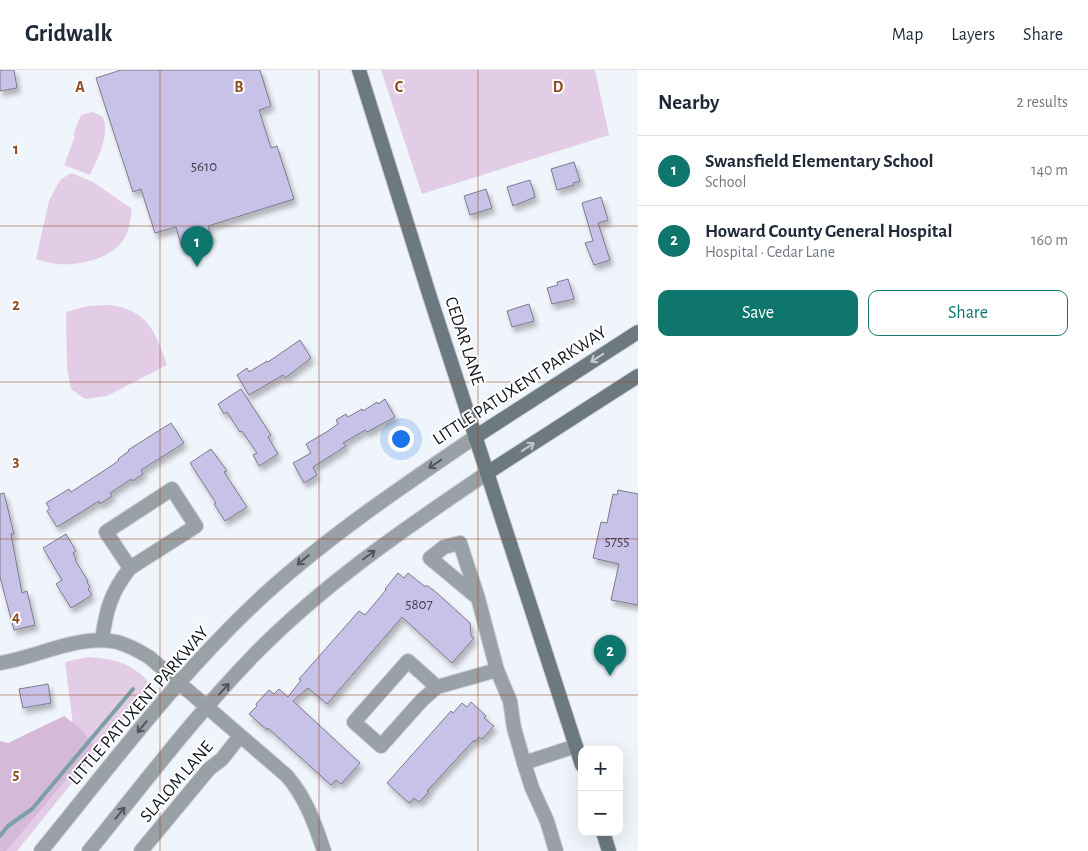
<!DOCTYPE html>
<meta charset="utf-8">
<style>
body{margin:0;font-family:"Alegreya Sans",sans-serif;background:#f2f2f3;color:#1f2937}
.controls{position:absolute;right:15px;bottom:15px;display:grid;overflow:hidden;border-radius:10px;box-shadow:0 5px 20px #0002}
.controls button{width:45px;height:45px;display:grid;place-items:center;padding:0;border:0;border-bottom:1px solid #e0e1e3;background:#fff;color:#1f2937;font:25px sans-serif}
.you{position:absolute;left:400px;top:368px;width:18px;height:18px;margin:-12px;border:4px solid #fff;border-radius:50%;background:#1a73e8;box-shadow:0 0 0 8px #1a73e833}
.badge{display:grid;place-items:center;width:32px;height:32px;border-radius:50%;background:#0f766e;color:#fff;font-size:16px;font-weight:700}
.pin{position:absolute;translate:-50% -41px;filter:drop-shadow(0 1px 2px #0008)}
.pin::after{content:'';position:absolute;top:26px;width:18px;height:15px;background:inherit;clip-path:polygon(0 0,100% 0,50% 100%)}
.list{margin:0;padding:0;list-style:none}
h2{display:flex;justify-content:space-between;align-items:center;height:65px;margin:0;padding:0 20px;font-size:21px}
h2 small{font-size:16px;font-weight:400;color:#747a83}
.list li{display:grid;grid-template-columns:32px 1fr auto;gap:15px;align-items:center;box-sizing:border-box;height:70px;padding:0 20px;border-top:1px solid #e0e1e3}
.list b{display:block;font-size:19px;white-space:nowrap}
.list p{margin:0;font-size:16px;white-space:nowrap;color:#747a83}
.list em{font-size:16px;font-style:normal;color:#747a83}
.actions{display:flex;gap:10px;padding:15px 20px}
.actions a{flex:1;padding:11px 0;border:1px solid #0f766e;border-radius:10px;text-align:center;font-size:18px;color:#0f766e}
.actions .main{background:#0f766e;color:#fff}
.map{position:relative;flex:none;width:638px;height:781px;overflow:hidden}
header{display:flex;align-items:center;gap:30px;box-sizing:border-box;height:70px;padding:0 25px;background:#fff;border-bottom:1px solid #e0e1e3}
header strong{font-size:24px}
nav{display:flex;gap:28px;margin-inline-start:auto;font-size:18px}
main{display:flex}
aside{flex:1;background:#fff}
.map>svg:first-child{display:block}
.green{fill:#e3cce6}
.forest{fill:#d4b9d8}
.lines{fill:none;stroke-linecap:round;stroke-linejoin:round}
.stream{stroke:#7ca0a6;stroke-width:4}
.building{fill:#c8c2e8;stroke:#7d7a8c;filter:url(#shadow)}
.minor-casing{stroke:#cdd1d7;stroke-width:16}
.tertiary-casing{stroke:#cdd1d7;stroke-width:16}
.secondary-casing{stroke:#cdd1d7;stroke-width:16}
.minor{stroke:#99a1a6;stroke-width:14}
.tertiary{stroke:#99a1a6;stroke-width:14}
.secondary{stroke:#6d7980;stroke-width:14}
.oneway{stroke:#c5c9cc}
.oneway2{stroke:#50555b}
.grid{fill:none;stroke:#904b20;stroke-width:1;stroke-opacity:0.55}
.labels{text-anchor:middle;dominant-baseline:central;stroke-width:4;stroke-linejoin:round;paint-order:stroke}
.number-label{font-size:15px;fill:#414250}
.street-label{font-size:18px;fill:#14171d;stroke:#fff}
.grid-label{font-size:16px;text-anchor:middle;font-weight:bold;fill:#904b20;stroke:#fff;stroke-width:4;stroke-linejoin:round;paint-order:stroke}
</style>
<header>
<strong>Gridwalk</strong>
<nav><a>Map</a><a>Layers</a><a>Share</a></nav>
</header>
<main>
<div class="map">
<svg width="638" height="781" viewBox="0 0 638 781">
<defs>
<filter id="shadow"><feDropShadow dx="3" dy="5" stdDeviation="2.5" flood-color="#0004"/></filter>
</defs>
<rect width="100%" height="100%" fill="#f0f4fb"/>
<g class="green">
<polygon points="381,0 595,0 609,65 422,124"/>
<path d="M93 42 103 47C110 67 98 87 90 105L64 95 75 66 73 65 81 45Z"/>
<path d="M71 103 93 112 132 139C130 151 129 164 121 173 107 190 77 196 56 194 49 193 43 191 36 189L49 131 60 110Z"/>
<path d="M109 235C148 240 155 261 167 295L107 326 85 329 71 319 67 298 66 242 88 236Z"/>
<path d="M88 587C113 589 129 592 147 610L146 621 17 781H0L74 663 65 592Z"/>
</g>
<polygon class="forest" points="64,646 81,659 94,676 6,781 0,781 0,671 8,673"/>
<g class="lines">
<polyline class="stream" points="0,766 8,756 32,739 133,619"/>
</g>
<g class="building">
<polygon points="0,0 14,0 17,18 0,21"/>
<polygon points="121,0 260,0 271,36 259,40 271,78 277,76 294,129 208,156 212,169 182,178 176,157 155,163 141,119 133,122 96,8"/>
<polygon points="574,92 580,111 573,113 574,115 557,120 551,99"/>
<polygon points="530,110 535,127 513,136 507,117"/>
<polygon points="486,119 492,138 470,145 464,126"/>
<polygon points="601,127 608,150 598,153 610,190 594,195 585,173 593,171 582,133"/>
<polygon points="568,209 574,229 552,234 547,218 558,215 557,212"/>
<polygon points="529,234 534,251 512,257 507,241"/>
<polygon points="300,270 311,288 285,308 283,305 249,325 237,305 247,298 249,302 267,291 268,292"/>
<polygon points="241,319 271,365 268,367 278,384 259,396 253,385 257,383 242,361 240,362 227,342 224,344 218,334"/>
<polygon points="385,329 395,347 367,362 365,360 343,373 346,376 313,397 317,405 304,413 293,393 311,383 306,374 328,361 338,354 336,350 346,344 348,347 362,339 363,341 377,332 378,334"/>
<polygon points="171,353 184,373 141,400 143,404 132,411 131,409 110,423 112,426 100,434 99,431 57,457 47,441 50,439 46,433 69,419 71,422 114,394 119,390 118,389 129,381 128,380"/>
<polygon points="211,379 227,401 224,402 247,437 225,451 214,434 216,433 190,393"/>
<polygon points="618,420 638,424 638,535 611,530 619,494 593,488 601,452 607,453 613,424 617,425"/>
<polygon points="4,423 14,464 11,464 22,523 27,521 35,555 14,560 0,507 0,424"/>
<polygon points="66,464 76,481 73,483 76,489 75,490 88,511 87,512 90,517 88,519 92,525 71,538 56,514 62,510 43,478"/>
<polygon points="398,503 404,508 408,503 424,516 428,516 438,524 470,553 471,566 474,568 452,593 402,547 327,634 308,618 293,631 360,693 341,714 336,710 331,715 268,658 267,660 249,644 257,636 256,634 269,620 274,624 279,619 288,627 301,610 299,609 359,541 365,545 386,520 385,519"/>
<polygon points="48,614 51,633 23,638 19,619"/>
<polygon points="471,632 486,646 484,648 494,656 482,669 479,667 475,672 474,670 427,721 429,722 419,732 414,728 409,733 387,713 451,641 453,643 462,633 467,637"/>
</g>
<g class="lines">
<g class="minor-casing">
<g id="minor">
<polyline points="478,528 430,488 444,477 460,473 478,528 497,600 510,631 514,658 524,693 532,718 547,751 556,781"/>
<path d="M102 570C106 540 111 522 130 498L106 462 172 419 196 456 130 498"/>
<path d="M0 593C38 587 78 564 117 572 129 575 139 581 149 587L287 706C306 728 315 754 324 781"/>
<polyline points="437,617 408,591 354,652 381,676 422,630 437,617 497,600"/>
<polyline points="524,693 576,676"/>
<polyline points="141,781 209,699 222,689 240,666"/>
</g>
</g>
<g class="tertiary-casing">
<g id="tertiary">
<path d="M41 781C113 693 181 601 265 524 330 465 403 416 475 367"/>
<path d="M89 781C142 716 193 648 252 587 322 515 404 459 487 403"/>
</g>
</g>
<g class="secondary-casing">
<g id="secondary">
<polyline points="359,0 430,227 582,695"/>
<polyline points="475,367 638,262"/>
<polyline points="487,403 638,306"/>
<polyline points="603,762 609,781"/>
</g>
</g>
<use href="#minor" class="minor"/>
<use href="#tertiary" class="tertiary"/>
<use href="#secondary" class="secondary"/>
</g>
<defs><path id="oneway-shaft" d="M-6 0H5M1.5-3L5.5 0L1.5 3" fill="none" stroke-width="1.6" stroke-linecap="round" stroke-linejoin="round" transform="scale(1.25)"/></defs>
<g class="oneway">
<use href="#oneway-shaft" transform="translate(597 288) rotate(147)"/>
<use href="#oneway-shaft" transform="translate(528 377) rotate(-33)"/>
</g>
<g class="oneway2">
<use href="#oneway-shaft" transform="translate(435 394) rotate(146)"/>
<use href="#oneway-shaft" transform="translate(369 485) rotate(-37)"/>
<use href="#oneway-shaft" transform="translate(303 490) rotate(140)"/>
<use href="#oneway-shaft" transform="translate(224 619) rotate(-48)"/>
<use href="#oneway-shaft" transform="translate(142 657) rotate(129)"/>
<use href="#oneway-shaft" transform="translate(120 743) rotate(-51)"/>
</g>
<path class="grid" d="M160 0V781M319 0V781M478 0V781M0 156H638M0 312H638M0 469H638M0 625H638"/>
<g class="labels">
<g class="number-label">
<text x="204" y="96">5610</text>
<text x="617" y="471">5755</text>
<text x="419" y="534">5807</text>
</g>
<g class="street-label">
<text transform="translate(464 271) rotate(72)">CEDAR LANE</text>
<text transform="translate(520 316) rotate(-33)">LITTLE PATUXENT PARKWAY</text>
<text transform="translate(139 636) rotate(-49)">LITTLE PATUXENT PARKWAY</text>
<text transform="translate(177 712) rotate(-49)">SLALOM LANE</text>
</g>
</g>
<g class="grid-label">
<text x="80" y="22">A</text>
<text x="239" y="22">B</text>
<text x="399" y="22">C</text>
<text x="558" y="22">D</text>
<text x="16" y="84">1</text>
<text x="16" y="240">2</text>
<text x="16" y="396">3</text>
<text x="16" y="552">4</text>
<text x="16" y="709">5</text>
</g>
</svg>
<div class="controls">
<button>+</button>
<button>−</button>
</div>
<div class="you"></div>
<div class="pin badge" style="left:197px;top:197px">1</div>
<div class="pin badge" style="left:610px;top:606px">2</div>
</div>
<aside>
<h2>Nearby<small>2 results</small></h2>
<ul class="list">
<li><span class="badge">1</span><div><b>Swansfield Elementary School</b><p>School</p></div><em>140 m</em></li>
<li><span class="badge">2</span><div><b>Howard County General Hospital</b><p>Hospital · Cedar Lane</p></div><em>160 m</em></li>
</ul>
<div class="actions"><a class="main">Save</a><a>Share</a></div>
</aside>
</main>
